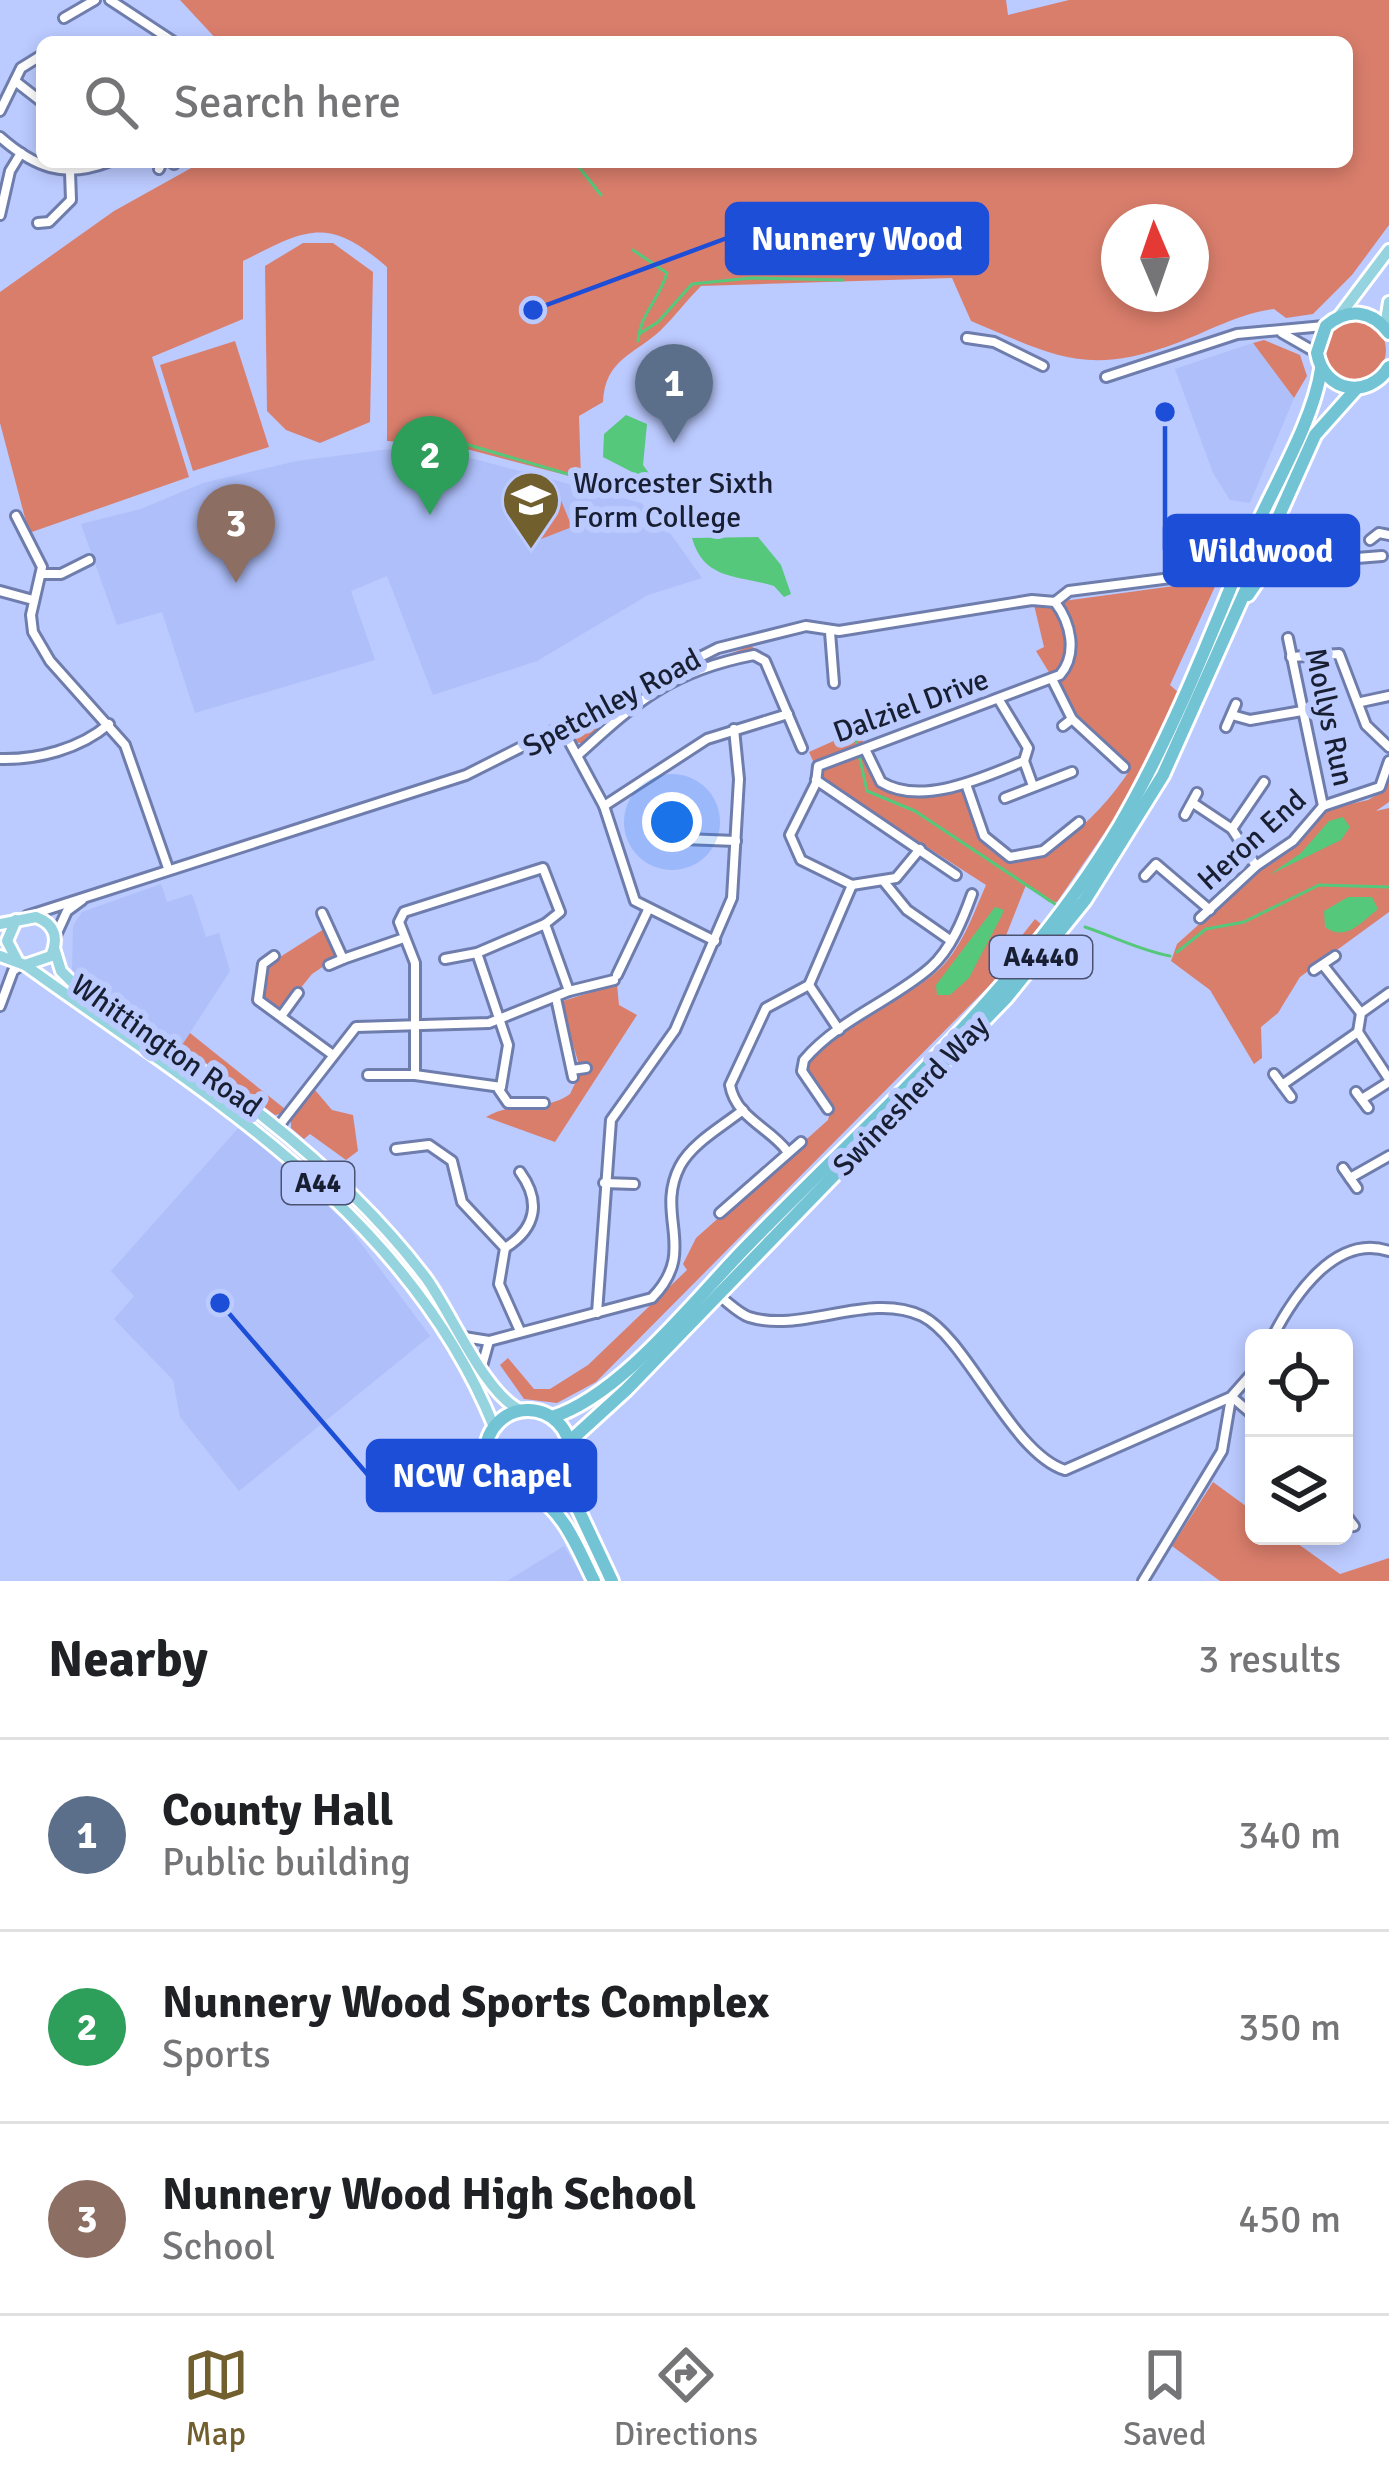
<!DOCTYPE html>
<style>
body{margin:0;font-family:Signika,sans-serif;background:#f6f6f6;color:#202124}
.controls{position:absolute;right:36px;bottom:36px;display:grid;overflow:hidden;border-radius:18px;box-shadow:0 6px 18px #0003}
.controls button{width:108px;height:108px;display:grid;place-items:center;padding:0;border:0;border-bottom:3px solid #e0e0e0;background:#fff;color:#202124;font:60px sans-serif}
.compass{position:absolute;left:1101px;top:204px;width:108px;height:108px;border-radius:50%;background:#fff;box-shadow:0 6px 18px #0003;rotate:358deg}
.you{position:absolute;left:672px;top:822px;width:42px;height:42px;margin:-30px;border:9px solid #fff;border-radius:50%;background:#1a73e8;box-shadow:0 0 0 18px #1a73e833}
.badge{display:grid;place-items:center;width:78px;height:78px;border-radius:50%;background:#71602e;color:#fff;font-size:39px;font-weight:700}
.pin{position:absolute;translate:-50% -99px;filter:drop-shadow(0 3px 6px #0008)}
.pin::after{content:'';position:absolute;top:63px;width:42px;height:36px;background:inherit;clip-path:polygon(0 0,100% 0,50% 100%)}
.list{margin:0;padding:0;list-style:none}
h2{display:flex;justify-content:space-between;align-items:center;height:156px;margin:0;padding:0 48px;font-size:51px}
h2 small{font-size:39px;font-weight:400;color:#757577}
.list li{display:grid;grid-template-columns:78px 1fr auto;gap:36px;align-items:center;box-sizing:border-box;height:192px;padding:0 48px;border-top:3px solid #e0e0e0}
.list b{display:block;font-size:45px;white-space:nowrap}
.list p{margin:0;font-size:39px;white-space:nowrap;color:#757577}
.list em{font-size:39px;font-style:normal;color:#757577}
.icon{flex:none;width:66px;height:66px;fill:none;stroke:currentColor;stroke-width:2;stroke-linecap:round;stroke-linejoin:round}
.map{position:relative;flex:none;width:1389px;height:1581px;overflow:hidden}
.search{position:absolute;background:#fff;box-shadow:0 6px 18px #0003;left:36px;right:36px;top:36px;height:132px;display:flex;align-items:center;gap:30px;box-sizing:border-box;padding:0 42px;border-radius:18px;color:#757577;font-size:45px}
.sheet{height:732px;background:#fff}
nav{display:flex;justify-content:space-around;align-items:center;box-sizing:border-box;height:168px;border-top:3px solid #e0e0e0;background:#fff;font-size:33px;color:#757577}
nav a{display:grid;justify-items:center;gap:6px}
nav .on{color:#71602e}
.map>svg:first-child{display:block}
.built{fill:#aebffa}
.green{fill:#da7e6c;fill-rule:evenodd}
.water{fill:#56c87b}
.lines{fill:none;stroke-linecap:round;stroke-linejoin:round}
.stream{stroke:#56c87b;stroke-width:3}
.minor-casing{stroke:#6f7dad;stroke-width:14}
.primary-casing{stroke:#fff;stroke-width:16}
.trunk-casing{stroke:#fff;stroke-width:18}
.minor{stroke:#fff;stroke-width:8}
.primary{stroke:#95d3df;stroke-width:10}
.trunk{stroke:#72c4d4;stroke-width:12}
.labels{text-anchor:middle;dominant-baseline:central;stroke-width:12;stroke-linejoin:round;paint-order:stroke}
.shield{fill:#bbcaff;stroke:#4a5270;stroke-width:3}
.shield-label{font-size:27px;font-weight:bold;fill:#191f32}
.poi-label{font-size:30px;fill:#191f32;stroke:#bbcaff;text-anchor:start}
.street-label{font-size:30px;fill:#191f32;stroke:#bbcaff}
.leader{fill:none;stroke:#1d4ed8;stroke-width:4.5}
.callout-dot{fill:#1d4ed8;stroke:#bbcaff;stroke-width:4.5}
.callout{fill:#1d4ed8;stroke:#1d4ed8;stroke-width:4.5}
.callout-label{font-size:33px;text-anchor:middle;font-weight:bold;fill:#fff}
</style>
<div class="map">
<svg width="1389" height="1581" viewBox="0 0 1389 1581">
<rect width="100%" height="100%" fill="#bbcaff"/>
<g class="built">
<polygon points="1253,343 1294,398 1250,503 1230,500 1213,473 1175,369"/>
<polygon points="398,448 463,456 641,503 665,526 702,578 648,595 537,661 433,695 387,576 351,591 375,660 195,713 162,612 117,625 81,524 141,509 203,483 297,461"/>
<polygon points="161,884 167,902 192,894 206,937 219,933 230,971 182,1045 72,973 73,926 82,912"/>
<polygon points="241,1125 345,1222 430,1336 239,1491 180,1417 173,1380 114,1319 134,1296 111,1271"/>
<polygon points="564,1546 585,1581 507,1581"/>
</g>
<g class="green">
<path d="M180 0H1006L1008 15 1069 0H1389V225L1352 275 1313 314 1286 318 1274 309C1240 313 1209 331 1177 343 1086 377 1055 356 971 321L952 278 701 286C687 300 675 316 661 330 634 355 605 359 603 402L579 416 581 479 455 446 387 441V267C328 216 308 228 243 261V319L152 357 189 477 29 533 0 423V292L114 211 202 162H1347V42H219ZM1119 222H1191V294H1119Z"/>
<polygon points="303,243 333,243 373,272 370,422 320,443 286,430 267,411 265,266"/>
<circle cx="1355" cy="350" r="31"/>
<polygon points="1264,340 1300,355 1307,376 1294,398 1253,343"/>
<polygon points="235,341 269,447 193,471 160,365"/>
<polygon points="558,493 572,527 536,541 522,507"/>
<path d="M1218 580 1170 685 1178 692 1125 803 1057 902H1049L1026 885 990 976 1035 919 1041 924 991 984 596 1382 557 1403 524 1399 500 1365 508 1358 534 1389H550L588 1365 687 1270 683 1264 696 1238 828 1120 830 1112 804 1066C840 1026 892 1007 934 974 960 953 973 915 986 885L821 779 809 752 838 739 856 716C865 741 864 762 878 786L916 797 959 787C971 805 970 830 986 846 1031 893 1108 805 1129 771L1075 715 1036 651 1044 647 1034 605Z"/>
<path d="M751 646 758 651C698 654 621 697 586 744L574 742 575 731 661 679Z"/>
<polygon points="1389,778 1389,802 1376,811 1389,808 1389,912 1300,977 1278,1013 1261,1027 1262,1058 1254,1064 1210,990 1171,961 1177,944 1263,867 1296,846 1328,809 1368,800 1385,790"/>
<polygon points="324,929 336,958 312,974 282,1011 260,999 266,966"/>
<path d="M617 984 619 1005 637 1015 555 1142 486 1117C512 1101 546 1112 570 1094L581 1071 560 1002Z"/>
<polygon points="190,1033 285,1109 281,1114 275,1115 182,1045"/>
<polygon points="315,1090 332,1110 353,1115 358,1151 346,1160 310,1134 304,1139 291,1128 291,1119"/>
<polygon points="1213,1482 1254,1512 1254,1536 1287,1536 1340,1574 1389,1558 1389,1581 1220,1581 1172,1546"/>
</g>
<g class="water">
<polygon points="626,415 647,424 643,465 656,483 646,489 632,472 603,457 604,434"/>
<path d="M758 537 781 565 791 594 784 597 774 586C739 575 704 581 692 538Z"/>
<polygon points="1343,817 1350,827 1341,840 1269,875 1301,853 1329,821"/>
<path d="M1348 897H1372L1378 909C1361 923 1345 942 1325 927L1324 911Z"/>
<polygon points="995,907 1004,910 1001,917 969,978 950,995 937,995 936,985"/>
</g>
<g class="lines">
<g class="stream">
<polyline points="575,162 601,195"/>
<path d="M633 250 667 273C659 300 640 314 638 341"/>
<polyline points="639,334 658,322 692,284 751,278 843,280"/>
<polyline points="413,437 455,441 571,475"/>
<polyline points="842,724 856,741 867,791 915,811 1055,904"/>
<path d="M1085 927C1115 937 1139 950 1170 956"/>
<polyline points="1177,952 1206,929 1244,922 1319,885 1389,887"/>
</g>
<g class="minor-casing">
<g id="minor">
<polyline points="110,0 174,42"/>
<polyline points="64,18 95,0"/>
<polyline points="15,81 42,102"/>
<polyline points="0,111 21,68 42,55"/>
<path d="M0 137C34 167 64 179 108 162"/>
<polyline points="171,162 174,164"/>
<polyline points="159,169 162,162"/>
<polyline points="0,215 10,171 21,153"/>
<polyline points="38,223 49,222 71,200 70,172"/>
<polyline points="1282,333 1317,353"/>
<polyline points="967,338 994,342 1043,366"/>
<polyline points="1106,377 1237,334 1324,326"/>
<polyline points="16,516 42,567 31,615 33,632 50,661 125,745 168,868"/>
<polyline points="1370,540 1379,533 1389,535"/>
<polyline points="1294,563 1382,556"/>
<polyline points="41,574 61,574 89,560"/>
<polyline points="0,591 33,600"/>
<polyline points="830,632 834,683"/>
<polyline points="1288,638 1323,806"/>
<polyline points="1291,657 1339,654 1366,725 1389,747"/>
<polyline points="1052,679 1072,719 1124,767"/>
<polyline points="999,700 1028,748 1024,761 1033,786"/>
<polyline points="1361,702 1389,696"/>
<polyline points="1232,715 1250,720 1302,711"/>
<polyline points="1063,726 1072,719"/>
<polyline points="1226,727 1236,704"/>
<polyline points="563,730 604,806 635,901 715,941"/>
<path d="M865 749 881 782C922 807 984 777 1024 761"/>
<path d="M578 755C637 701 671 671 754 655L765 661 802 748"/>
<path d="M0 759C37 760 80 749 109 724"/>
<polyline points="816,780 956,875"/>
<polyline points="966,784 984,836 1010,857 1043,851 1079,822"/>
<polyline points="1005,798 1072,772"/>
<polyline points="1193,803 1232,829 1256,866"/>
<polyline points="604,806 707,739 788,714"/>
<polyline points="1185,815 1197,793"/>
<polyline points="1232,829 1264,782"/>
<polyline points="684,839 736,841"/>
<path d="M920 849 896 878 852 885 801 860 790 835 816 783 818 766 1060 675C1078 654 1071 623 1055 602"/>
<polyline points="1145,876 1156,864 1210,910"/>
<polyline points="885,883 907,910 950,940"/>
<polyline points="322,913 343,959 404,938"/>
<polyline points="27,916 466,775 718,648 806,626 839,631 1032,600 1055,602 1069,591 1218,572"/>
<polyline points="1200,918 1256,866 1293,841 1323,806 1380,787 1389,761"/>
<polyline points="56,935 67,911 82,900"/>
<polyline points="477,953 508,1045 501,1087 415,1075 415,963 399,922 404,912 543,868 560,912 545,924 569,991"/>
<polyline points="274,956 263,964 258,1000 333,1055"/>
<polyline points="445,959 477,953 545,924"/>
<polyline points="329,965 343,959"/>
<polyline points="1323,965 1361,1013"/>
<polyline points="1314,970 1335,956"/>
<polyline points="617,975 648,910"/>
<polyline points="809,985 852,885"/>
<polyline points="809,985 839,1030"/>
<polyline points="556,998 573,1077"/>
<polyline points="0,1006 13,971 21,965"/>
<polyline points="282,1015 298,993"/>
<polyline points="1358,1032 1389,1079"/>
<polyline points="1358,1032 1361,1013 1389,993"/>
<polyline points="572,1070 586,1068"/>
<polyline points="1274,1074 1291,1097"/>
<polyline points="368,1075 415,1075"/>
<polyline points="1282,1085 1358,1032"/>
<polyline points="499,1090 508,1103 544,1103"/>
<polyline points="1356,1092 1368,1108"/>
<polyline points="1362,1099 1389,1082"/>
<path d="M828 1109 802 1071 804 1060C839 1019 894 1000 931 967 951 949 963 919 972 894"/>
<polyline points="278,1127 356,1027 489,1023 569,991 614,980"/>
<polyline points="396,1149 429,1145 452,1161 462,1202 505,1248 499,1284 520,1331"/>
<path d="M787 1151C769 1127 736 1118 730 1085L766 1008 809 985"/>
<polyline points="1343,1168 1357,1188"/>
<polyline points="1350,1178 1389,1156"/>
<polyline points="604,1183 634,1184"/>
<polyline points="720,1213 801,1142"/>
<path d="M505 1248C537 1228 541 1201 520 1172"/>
<path d="M719 1296C728 1302 738 1313 749 1317 803 1334 869 1291 922 1316 967 1338 1011 1453 1065 1470L1231 1397 1254 1371"/>
<polyline points="597,1313 611,1120 675,1030 732,898 739,779 734,729"/>
<path d="M464 1337 489 1341 652 1298C699 1250 654 1216 680 1166 692 1143 723 1126 743 1110"/>
<path d="M1272 1338C1293 1297 1335 1233 1389 1251"/>
<polyline points="482,1366 489,1341"/>
<polyline points="1232,1397 1254,1416"/>
<polyline points="1344,1513 1354,1526"/>
<polyline points="1143,1581 1222,1451 1231,1398"/>
</g>
</g>
<g class="primary-casing">
<g id="primary">
<polyline points="1340,315 1389,250"/>
<polyline points="1385,327 1389,302"/>
<polyline points="16,920 7,941 17,960"/>
<path d="M0 924 36 917C55 924 59 938 51 956L25 965"/>
<path d="M54 948 61 971 77 987C205 1071 332 1154 426 1278 451 1312 484 1393 520 1410"/>
<path d="M0 956 25 965C204 1094 407 1211 494 1427"/>
</g>
</g>
<g class="trunk-casing">
<g id="trunk">
<path d="M1389 333C1372 310 1348 307 1326 326L1317 353C1324 392 1368 400 1389 367"/>
<polyline points="1278,523 1276,545 1293,562"/>
<polyline points="1248,595 1265,570 1293,562"/>
<circle cx="528" cy="1452" r="42"/>
<path d="M552 1417C622 1395 696 1298 748 1245 877 1113 1025 985 1120 825 1172 735 1209 640 1248 545 1270 492 1313 424 1321 369"/>
<polyline points="570,1441 626,1390 1006,998 1085,900 1163,775 1315,435 1356,389"/>
<polyline points="563,1477 612,1581"/>
<path d="M536 1495C566 1515 578 1549 594 1581"/>
</g>
</g>
<use href="#minor" class="minor"/>
<use href="#primary" class="primary"/>
<use href="#trunk" class="trunk"/>
</g>
<defs>
<g id="university-pin" transform="scale(3)"><path d="M0 17L-7.5 6A9.5 9.5 0 1 1 7.5 6Z" fill="#71602e" stroke="#bbcaff"/><path d="M0-5L7-2L0 1L-7-2ZM-4 1L0 2.5L4 1V4Q0 6-4 4Z" fill="#fff"/></g>
</defs>
<g fill-rule="evenodd">
<use href="#university-pin" x="531" y="500"/>
</g>
<g class="labels">
<g class="shield">
<rect x="990" y="936" width="102" height="42" rx="9"/>
<rect x="282" y="1162" width="72" height="42" rx="9"/>
</g>
<g class="shield-label">
<text x="1041" y="957">A4440</text>
<text x="318" y="1183">A44</text>
</g>
<g class="poi-label">
<text x="573" y="483">Worcester Sixth<tspan x="573" dy="34">Form College</tspan></text>
</g>
<g class="street-label">
<text transform="translate(612 703) rotate(-28)">Spetchley Road</text>
<text transform="translate(911 706) rotate(-20)">Dalziel Drive</text>
<text transform="translate(1329 717) rotate(78)">Mollys Run</text>
<text transform="translate(1252 840) rotate(-42)">Heron End</text>
<text transform="translate(166 1046) rotate(35)">Whittington Road</text>
<text transform="translate(911 1096) rotate(-46)">Swinesherd Way</text>
</g>
</g>
<path class="leader" d="M533 310L727 238M1165 412L1165 550M220 1303L368 1475"/>
<g class="callout-dot">
<circle cx="533" cy="310" r="12"/>
<circle cx="1165" cy="412" r="12"/>
<circle cx="220" cy="1303" r="12"/>
</g>
<g class="callout">
<rect x="727" y="204" width="260" height="69" rx="12"/>
<rect x="1165" y="516" width="193" height="69" rx="12"/>
<rect x="368" y="1441" width="227" height="69" rx="12"/>
</g>
<g class="callout-label">
<text x="857" y="250">Nunnery Wood</text>
<text x="1261" y="562">Wildwood</text>
<text x="482" y="1487">NCW Chapel</text>
</g>
</svg>
<div class="controls">
<button><svg class="icon" aria-label="locate" viewBox="0 0 24 24"><circle cx="12" cy="12" r="6"/><path d="M12 2v4M12 18v4M2 12h4M18 12h4"/></svg></button>
<button><svg class="icon" aria-label="layers" viewBox="0 0 24 24"><path d="M12 4l9 5-9 5-9-5zM3 14l9 5 9-5"/></svg></button>
</div>
<svg class="compass" viewBox="-18 -18 36 36"><path d="M0-13l5 13h-10z" fill="#e53935"/><path d="M0 13l5-13h-10z" fill="#757577"/></svg>
<div class="you"></div>
<div class="pin badge" style="left:674px;top:443px;background:#5c6f8a">1</div>
<div class="pin badge" style="left:430px;top:515px;background:#2e9e5b">2</div>
<div class="pin badge" style="left:236px;top:583px;background:#8d6e63">3</div>
<div class="search"><svg class="icon" aria-label="search" viewBox="0 0 24 24"><circle cx="10" cy="10" r="6"/><path d="M15 15l6 6"/></svg>Search here</div>
</div>
<section class="sheet">
<h2>Nearby<small>3 results</small></h2>
<ul class="list">
<li><span class="badge" style="background:#5c6f8a">1</span><div><b>County Hall</b><p>Public building</p></div><em>340 m</em></li>
<li><span class="badge" style="background:#2e9e5b">2</span><div><b>Nunnery Wood Sports Complex</b><p>Sports</p></div><em>350 m</em></li>
<li><span class="badge" style="background:#8d6e63">3</span><div><b>Nunnery Wood High School</b><p>School</p></div><em>450 m</em></li>
</ul>
</section>
<nav>
<a class="on"><svg class="icon" aria-label="map" viewBox="0 0 24 24"><path d="M3 6l6-2 6 2 6-2v14l-6 2-6-2-6 2zM9 4v14M15 6v14"/></svg>Map</a>
<a><svg class="icon" aria-label="directions" viewBox="0 0 24 24"><path d="M12 3l9 9-9 9-9-9zM9 14v-3h6M13 9l2 2-2 2"/></svg>Directions</a>
<a><svg class="icon" aria-label="saved" viewBox="0 0 24 24"><path d="M7 4h10v16l-5-4-5 4z"/></svg>Saved</a>
</nav>
